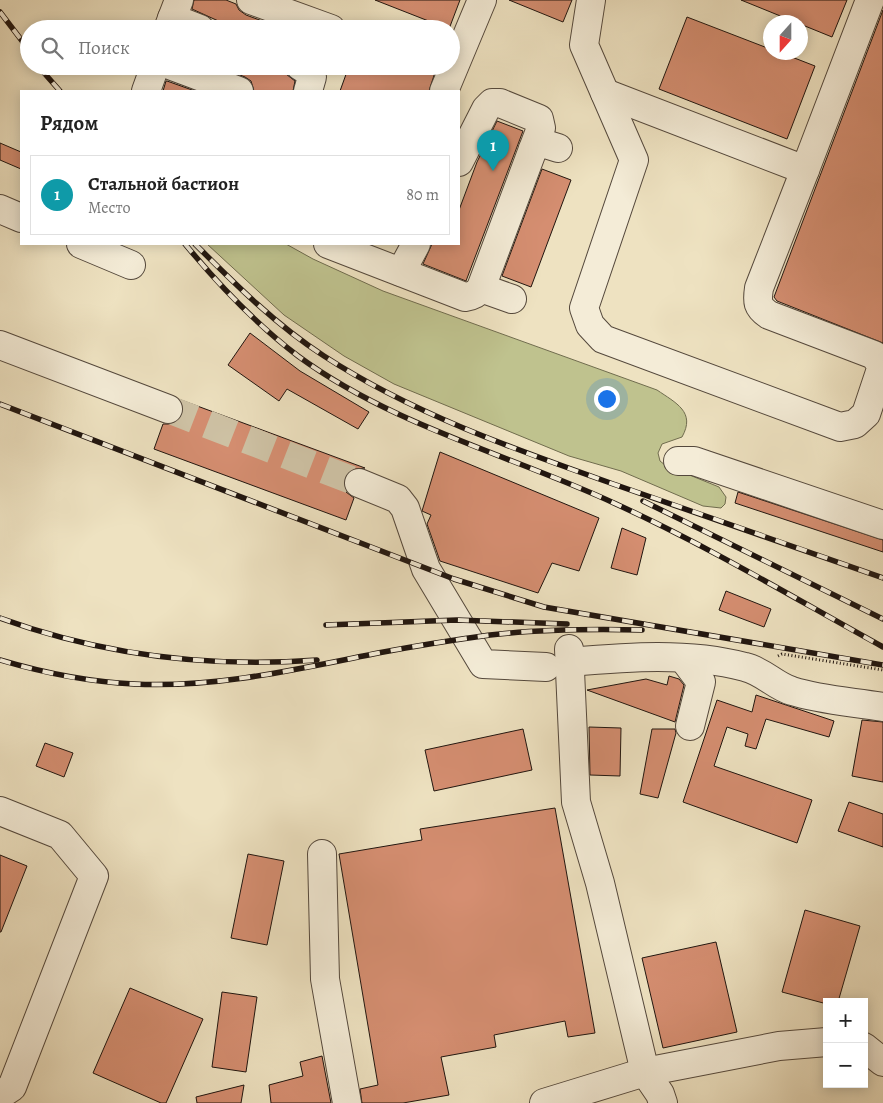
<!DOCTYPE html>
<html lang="ru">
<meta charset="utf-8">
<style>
body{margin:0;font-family:Alegreya,serif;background:#f2f2f2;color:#222}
.controls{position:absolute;right:15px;bottom:15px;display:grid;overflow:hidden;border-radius:0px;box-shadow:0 2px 12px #0003}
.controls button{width:45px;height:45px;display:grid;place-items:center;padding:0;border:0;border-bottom:1px solid #e0e0e0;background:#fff;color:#222;font:25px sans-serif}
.compass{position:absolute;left:763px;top:15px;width:45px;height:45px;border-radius:50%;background:#fff;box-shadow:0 2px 12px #0003;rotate:201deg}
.you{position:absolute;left:606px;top:398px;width:18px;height:18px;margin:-12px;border:4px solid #fff;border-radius:50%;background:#1a73e8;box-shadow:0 0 0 8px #1a73e833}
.badge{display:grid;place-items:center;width:32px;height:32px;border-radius:50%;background:#8f2418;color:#fff;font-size:16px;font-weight:700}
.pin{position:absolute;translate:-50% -41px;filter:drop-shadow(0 1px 2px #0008)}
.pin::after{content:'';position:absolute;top:26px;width:18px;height:15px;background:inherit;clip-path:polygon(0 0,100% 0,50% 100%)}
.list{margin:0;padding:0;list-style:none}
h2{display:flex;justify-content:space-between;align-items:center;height:65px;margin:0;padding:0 20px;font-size:21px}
h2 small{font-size:16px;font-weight:400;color:#767676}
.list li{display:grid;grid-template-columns:32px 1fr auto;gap:15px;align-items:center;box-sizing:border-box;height:80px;margin:0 10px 10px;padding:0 10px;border:1px solid #e0e0e0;border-radius:0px}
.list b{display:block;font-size:19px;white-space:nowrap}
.list p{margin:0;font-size:16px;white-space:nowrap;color:#767676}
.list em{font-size:16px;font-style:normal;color:#767676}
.icon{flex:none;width:28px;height:28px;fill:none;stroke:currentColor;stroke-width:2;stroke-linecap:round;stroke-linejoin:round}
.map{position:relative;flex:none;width:883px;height:1103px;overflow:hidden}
.search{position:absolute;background:#fff;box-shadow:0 2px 12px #0003;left:20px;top:20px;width:440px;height:55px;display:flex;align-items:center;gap:12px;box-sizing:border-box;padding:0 18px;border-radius:28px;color:#767676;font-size:19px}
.panel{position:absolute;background:#fff;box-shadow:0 2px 12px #0003;left:20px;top:90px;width:440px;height:155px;border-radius:0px}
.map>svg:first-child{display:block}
.green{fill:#bfc28e;stroke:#706c4e}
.building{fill:#d58e71;stroke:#20150f}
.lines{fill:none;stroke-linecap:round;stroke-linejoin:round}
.minor-tunnel{stroke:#cfc3a6;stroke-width:28;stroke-dasharray:28 14;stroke-linecap:butt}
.minor-casing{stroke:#54483c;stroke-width:30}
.path{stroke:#20150f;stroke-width:3;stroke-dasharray:1 2.5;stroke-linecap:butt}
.minor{stroke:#f4ecd7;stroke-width:28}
.rail-casing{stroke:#20150f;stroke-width:5.5}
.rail{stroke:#f4ecd7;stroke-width:4;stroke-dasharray:11;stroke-linecap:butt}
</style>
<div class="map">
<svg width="883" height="1103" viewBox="0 0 883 1103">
<rect width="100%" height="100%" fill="#eee2c1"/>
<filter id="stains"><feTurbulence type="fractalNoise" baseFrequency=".004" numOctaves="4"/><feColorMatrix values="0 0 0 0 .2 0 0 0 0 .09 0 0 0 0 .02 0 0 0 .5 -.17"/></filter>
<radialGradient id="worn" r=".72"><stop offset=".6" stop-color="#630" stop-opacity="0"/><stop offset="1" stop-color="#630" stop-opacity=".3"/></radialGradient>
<path class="green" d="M207 244H286L313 259 383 291 657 390C676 403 696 412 682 437L662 444 658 453 660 461 665 465 719 487 726 497 725 504 721 508 703 506 621 471 569 456 394 384 344 356 284 315Z"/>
<g class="building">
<polygon points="194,0 226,0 236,4 239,10 246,15 284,29 236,29 192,9"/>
<polygon points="375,0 460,0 449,29"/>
<polygon points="509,0 572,0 563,22"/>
<polygon points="741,0 847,0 832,37"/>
<polygon points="883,10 883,343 777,301 774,297"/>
<polygon points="687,17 770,49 770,52 779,52 815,66 787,139 659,89"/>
<polygon points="217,66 285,66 286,74 295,81 293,91 254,91 251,81 245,77"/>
<polygon points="349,66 437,66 429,91 340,91"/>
<polygon points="166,81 167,81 195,91 163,91"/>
<polygon points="497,121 523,131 466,281 423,264 432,244 459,244 459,210 477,162"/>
<polygon points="0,143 21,152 21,169 0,160"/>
<polygon points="542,169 571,180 531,287 502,276"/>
<polygon points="250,333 300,371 369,412 358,429 287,389 279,401 228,365"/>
<polygon points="181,400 365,468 350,470 344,478 344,485 346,492 354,498 346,520 154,449 163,424 171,424 177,421 182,415 183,407"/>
<polygon points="440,452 599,518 579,571 552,563 538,593 440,561 427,524 431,515 422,511"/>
<polygon points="738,492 883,540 883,552 735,503"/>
<polygon points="622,528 646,538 637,575 611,568"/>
<polygon points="726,591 771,609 764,627 719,610"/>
<polygon points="669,676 679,679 684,685 675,722 587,690 646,679 667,685"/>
<polygon points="756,695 834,721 829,737 766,719 756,749 745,746 748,734 727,727 714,766 812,800 797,843 683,802 717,700 752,712"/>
<polygon points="862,720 883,722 883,782 852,776"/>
<polygon points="589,727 621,728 620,776 590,775"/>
<polygon points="523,729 532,770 434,791 425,750"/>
<polygon points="652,729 675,729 676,733 658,798 640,794"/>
<polygon points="45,743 73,753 64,777 36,766"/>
<polygon points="849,802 883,814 883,847 838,831"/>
<polygon points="555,808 595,1033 568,1037 565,1021 494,1035 496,1047 441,1057 449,1095 403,1103 362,1103 360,1089 378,1085 339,854 422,840 420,829"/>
<polygon points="248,854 284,861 267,945 231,938"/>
<polygon points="0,855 27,866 1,932 0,932"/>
<polygon points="805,910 860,926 838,1002 827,1002 827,1004 782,992"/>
<polygon points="716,942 737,1032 663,1048 642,958"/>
<polygon points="130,988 203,1019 166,1103 161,1103 93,1073"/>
<polygon points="222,992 257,997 246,1072 212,1067"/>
<polygon points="322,1056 331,1103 271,1103 269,1085 303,1076 300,1062"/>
<polygon points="244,1085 241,1103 197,1103 196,1097"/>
</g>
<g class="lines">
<polyline class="minor-tunnel" points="168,409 359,483"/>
<g class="minor-casing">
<g id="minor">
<polyline points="251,0 331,29"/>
<path d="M591 0 584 45 634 160 584 308 590 325 603 339 840 427 855 424 866 414 882 366 874 355 769 315C757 307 757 302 759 288L805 170"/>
<polyline points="172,18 200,29"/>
<polyline points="168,29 179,0"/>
<polyline points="172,66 239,91"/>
<polyline points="300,66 311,73 312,77 308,91"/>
<polyline points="146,91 155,66"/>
<polyline points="444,91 482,0"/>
<polyline points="605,93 805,170 870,0"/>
<polyline points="459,162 486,109 492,103 500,103 539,119 541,128 533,149"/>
<polyline points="0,209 21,218"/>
<polyline points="81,244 131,265"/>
<path d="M328 244 465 297C473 296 477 294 481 288L533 149 542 143 558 148"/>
<polyline points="401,272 416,244"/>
<polyline points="481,288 512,299"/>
<polyline points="0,345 168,409"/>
<polyline points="678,461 694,461 883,525"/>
<polyline points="359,483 398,499 405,508 426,569 483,664 546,667"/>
<polyline points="569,649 576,802 600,883 645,1072 660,1094 663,1103"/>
<polyline points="683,658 701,682 690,726"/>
<path d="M570 662C628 657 688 652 745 667 763 671 775 686 792 691 820 700 854 702 883 707"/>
<polyline points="0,811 60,835 94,876 12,1087 0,1095"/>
<polyline points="322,854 325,979 347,1103"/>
<polyline points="864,1047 883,1062"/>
<polyline points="544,1103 645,1072 779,1046 827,1042"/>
</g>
</g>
<polyline class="path" points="778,656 782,654 883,670"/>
<use href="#minor" class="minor"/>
<g class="rail-casing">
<g id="rail">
<polyline points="0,12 29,50"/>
<polyline points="38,66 60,91"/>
<path d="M185 244C218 284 256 324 298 356 393 426 511 455 616 504 708 546 794 598 883 647"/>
<path d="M195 244C235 284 276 325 324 356 415 415 517 450 619 486 707 516 795 547 883 578"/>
<polyline points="0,404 454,579 544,607 883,665"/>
<polyline points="643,501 883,619"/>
<path d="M0 618C102 655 209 668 317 660"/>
<polyline points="326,625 457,620 567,624"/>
<path d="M0 660C44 673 88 682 134 684 217 688 298 669 378 653 415 646 453 640 490 635 540 629 591 629 642 630"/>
</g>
</g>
<use href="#rail" class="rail"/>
</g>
<rect width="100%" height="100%" filter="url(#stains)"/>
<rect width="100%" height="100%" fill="url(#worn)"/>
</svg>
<div class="controls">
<button>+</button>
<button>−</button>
</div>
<svg class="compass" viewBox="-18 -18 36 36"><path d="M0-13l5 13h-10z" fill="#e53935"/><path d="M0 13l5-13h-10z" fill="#767676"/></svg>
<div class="you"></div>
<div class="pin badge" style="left:493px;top:171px;background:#0f9aa8">1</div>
<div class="search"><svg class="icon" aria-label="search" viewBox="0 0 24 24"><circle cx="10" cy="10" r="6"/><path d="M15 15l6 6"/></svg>Поиск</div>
<section class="panel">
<h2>Рядом<small></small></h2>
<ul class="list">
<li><span class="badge" style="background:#0f9aa8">1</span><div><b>Стальной бастион</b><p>Место</p></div><em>80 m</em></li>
</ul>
</section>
</div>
